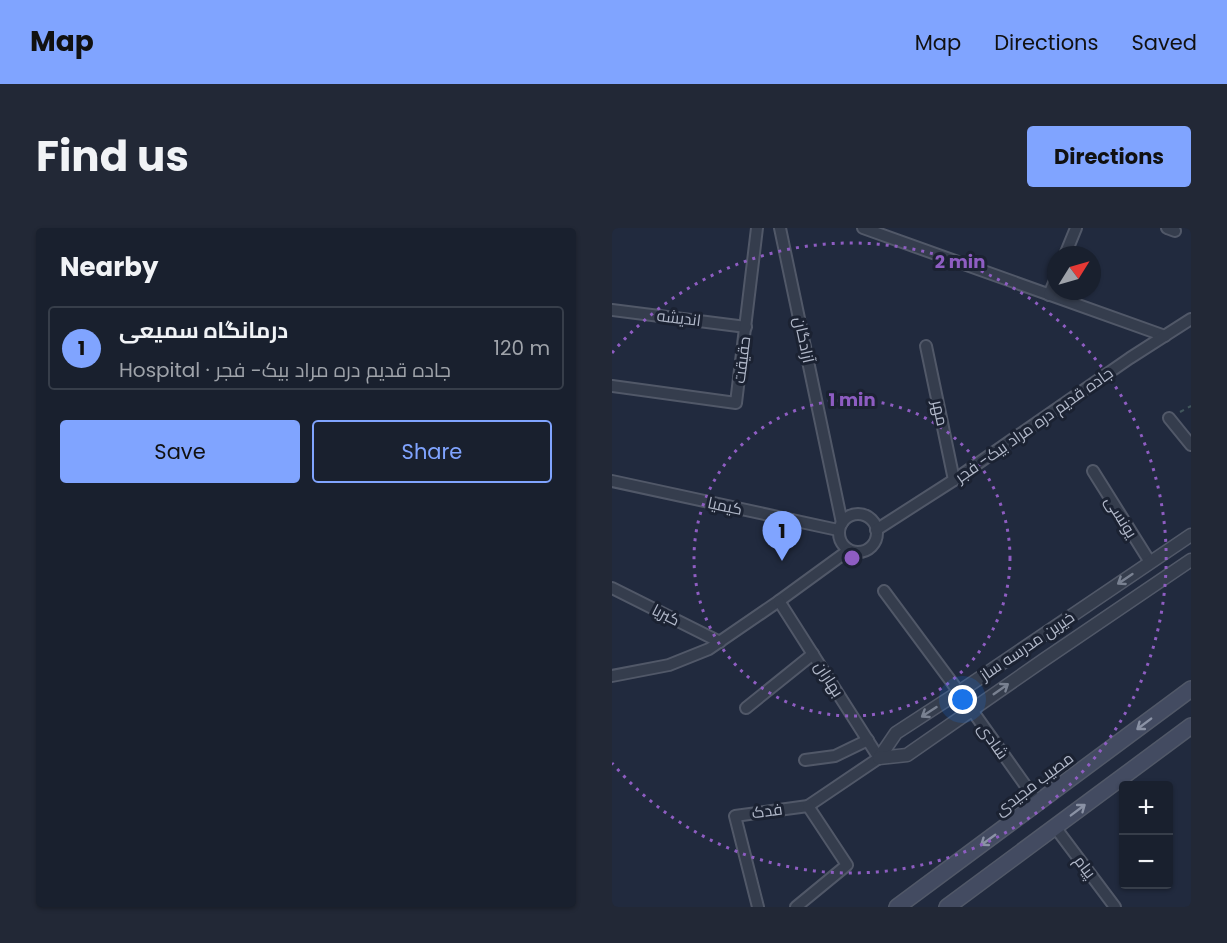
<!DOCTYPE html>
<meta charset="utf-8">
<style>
body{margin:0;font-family:Poppins,Cairo,sans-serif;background:#222836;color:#f1f3f6}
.controls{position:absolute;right:18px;bottom:18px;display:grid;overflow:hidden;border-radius:6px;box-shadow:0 2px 4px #0004}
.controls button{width:54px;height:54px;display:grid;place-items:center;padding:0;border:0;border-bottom:2px solid #373e4a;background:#19202e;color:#f1f3f6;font:30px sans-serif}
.compass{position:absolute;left:435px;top:18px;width:54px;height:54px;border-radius:50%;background:#19202e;box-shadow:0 2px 4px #0004;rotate:53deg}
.you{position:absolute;left:351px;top:472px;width:21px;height:21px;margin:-15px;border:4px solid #fff;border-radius:50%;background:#1a73e8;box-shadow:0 0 0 9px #1a73e833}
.badge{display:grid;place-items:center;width:39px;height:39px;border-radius:50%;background:#80a4ff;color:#111;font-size:20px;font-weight:700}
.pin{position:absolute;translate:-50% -50px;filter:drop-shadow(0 2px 3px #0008)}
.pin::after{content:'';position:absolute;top:32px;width:21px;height:18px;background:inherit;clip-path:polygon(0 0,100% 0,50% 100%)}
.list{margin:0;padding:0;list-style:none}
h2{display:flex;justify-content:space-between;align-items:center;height:78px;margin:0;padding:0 24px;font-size:26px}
h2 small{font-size:20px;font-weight:400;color:#9fa3aa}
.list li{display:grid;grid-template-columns:39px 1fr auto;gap:18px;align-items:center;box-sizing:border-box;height:84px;margin:0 12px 12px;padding:0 12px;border:2px solid #373e4a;border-radius:6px}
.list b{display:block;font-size:22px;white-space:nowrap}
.list p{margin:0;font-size:20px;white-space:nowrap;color:#9fa3aa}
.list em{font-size:20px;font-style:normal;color:#9fa3aa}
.actions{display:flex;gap:12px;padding:18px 24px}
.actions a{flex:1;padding:14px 0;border:2px solid #80a4ff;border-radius:6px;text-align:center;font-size:21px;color:#80a4ff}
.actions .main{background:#80a4ff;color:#111}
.map{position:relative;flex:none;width:579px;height:679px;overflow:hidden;border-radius:6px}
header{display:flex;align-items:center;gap:36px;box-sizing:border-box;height:84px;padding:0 30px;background:#80a4ff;color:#111}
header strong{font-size:28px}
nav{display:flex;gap:33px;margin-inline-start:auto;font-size:21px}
.intro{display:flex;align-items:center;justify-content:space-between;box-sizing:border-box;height:144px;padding:0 36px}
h1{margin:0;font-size:42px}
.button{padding:15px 27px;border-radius:6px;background:#80a4ff;color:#111;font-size:21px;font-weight:700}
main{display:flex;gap:36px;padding:0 36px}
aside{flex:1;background:#19202e;border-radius:6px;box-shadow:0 2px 4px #0004}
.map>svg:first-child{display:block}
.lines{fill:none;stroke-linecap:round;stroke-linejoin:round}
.minor-casing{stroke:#515868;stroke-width:14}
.tertiary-casing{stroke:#515868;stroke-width:15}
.secondary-casing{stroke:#515868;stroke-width:18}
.path{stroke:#41565c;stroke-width:2;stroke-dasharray:4.5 4.5;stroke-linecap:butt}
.minor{stroke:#353d4d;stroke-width:10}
.tertiary{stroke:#353d4d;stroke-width:12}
.secondary{stroke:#434b61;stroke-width:15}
.oneway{stroke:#798191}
.oneway2{stroke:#8a92a5}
.ring{fill:none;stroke:#8e5dc2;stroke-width:3;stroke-dasharray:3 6}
.labels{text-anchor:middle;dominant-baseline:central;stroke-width:6;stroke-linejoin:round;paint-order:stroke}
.street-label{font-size:16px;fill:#b1b8c9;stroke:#1b2232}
.centre{fill:#8e5dc2;stroke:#1b2232;stroke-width:3}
.ring-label{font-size:18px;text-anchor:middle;font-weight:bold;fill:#8e5dc2;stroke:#1b2232;stroke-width:6;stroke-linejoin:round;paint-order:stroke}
</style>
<header>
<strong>Map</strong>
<nav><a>Map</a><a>Directions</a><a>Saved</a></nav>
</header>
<div class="intro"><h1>Find us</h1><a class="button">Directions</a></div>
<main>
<aside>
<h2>Nearby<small></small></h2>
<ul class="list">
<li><span class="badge">1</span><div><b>درمانگاه سمیعی</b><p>Hospital · جاده قدیم دره مراد بیک- فجر</p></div><em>120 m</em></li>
</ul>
<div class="actions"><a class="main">Save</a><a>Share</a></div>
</aside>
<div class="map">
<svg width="579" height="679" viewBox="0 0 579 679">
<rect width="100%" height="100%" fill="#212a3e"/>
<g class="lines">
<g class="minor-casing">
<g id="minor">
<polyline points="168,0 230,295"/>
<polyline points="251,0 553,108"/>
<polyline points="555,0 563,3"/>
<polyline points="453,27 464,0"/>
<polyline points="437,67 444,50"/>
<polyline points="0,82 134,99"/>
<polyline points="314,118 342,252"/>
<polyline points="0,158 124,175 145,0"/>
<polyline points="557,190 579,217"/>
<polyline points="481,243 538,334"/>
<polyline points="0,253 226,302"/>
<circle cx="246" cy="305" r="19"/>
<polyline points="264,302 342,252 518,130 579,91"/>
<polyline points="0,360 108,414"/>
<polyline points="272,363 347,464 426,575"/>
<polyline points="0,448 57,437 97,421 167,373 237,322"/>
<polyline points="134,480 201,426"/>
<polyline points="193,532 223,528 256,512"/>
<polyline points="443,599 503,679"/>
<polyline points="146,679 123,588 196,578 267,530 167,373"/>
<polyline points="184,679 235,637 196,578"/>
</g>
</g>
<g class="tertiary-casing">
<g id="tertiary">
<polyline points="267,530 284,505 347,464 579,307"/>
<polyline points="267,530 295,527 433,431 579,332"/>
</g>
</g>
<g class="secondary-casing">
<g id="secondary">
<polyline points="285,679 579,461"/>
<polyline points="335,679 579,498"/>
</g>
</g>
<polyline class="path" points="568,184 579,178"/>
<use href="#minor" class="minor"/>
<use href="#tertiary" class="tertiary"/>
<use href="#secondary" class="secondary"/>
</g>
<defs><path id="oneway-shaft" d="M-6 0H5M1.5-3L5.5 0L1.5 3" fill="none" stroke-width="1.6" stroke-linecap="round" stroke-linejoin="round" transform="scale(1.5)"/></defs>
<g class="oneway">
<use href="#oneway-shaft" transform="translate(513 351) rotate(146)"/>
<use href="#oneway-shaft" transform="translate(389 461) rotate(-35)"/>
<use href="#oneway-shaft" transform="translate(317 484) rotate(147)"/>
</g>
<g class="oneway2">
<use href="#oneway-shaft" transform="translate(532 496) rotate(143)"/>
<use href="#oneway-shaft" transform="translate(466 582) rotate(-37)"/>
<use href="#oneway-shaft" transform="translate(376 612) rotate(144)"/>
</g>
<g class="ring">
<circle cx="240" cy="330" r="158"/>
<path d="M0 125A315 315 0 1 1 0 535"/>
</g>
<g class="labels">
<g class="street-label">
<text transform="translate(67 90) rotate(7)">اندیشه</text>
<text transform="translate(192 112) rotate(78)">آزادگان</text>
<text transform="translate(130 132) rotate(-83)">حقیقت</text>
<text transform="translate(328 185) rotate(78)">مهر</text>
<text transform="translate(422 197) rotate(-35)">جاده قدیم دره مراد بیک- فجر</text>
<text transform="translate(113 278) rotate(12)">کیمیا</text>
<text transform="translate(509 289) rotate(58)">یونسی</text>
<text transform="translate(54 387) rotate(27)">کبریا</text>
<text transform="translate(415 418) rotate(-34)">خیرین مدرسه ساز</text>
<text transform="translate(217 451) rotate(57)">بهاران</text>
<text transform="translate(381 513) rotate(55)">شادی</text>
<text transform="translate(422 556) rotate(-37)">مصیب مجیدی</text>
<text transform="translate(155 583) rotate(-8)">فدک</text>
<text transform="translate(473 639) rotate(53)">پیام</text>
</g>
</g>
<circle cx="240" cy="330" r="9" class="centre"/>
<g class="ring-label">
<text x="348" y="40">2 min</text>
<text x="240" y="178">1 min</text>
</g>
</svg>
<div class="controls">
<button>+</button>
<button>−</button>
</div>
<svg class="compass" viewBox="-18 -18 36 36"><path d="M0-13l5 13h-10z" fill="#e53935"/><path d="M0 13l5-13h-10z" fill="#9fa3aa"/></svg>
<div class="you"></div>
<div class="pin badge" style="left:170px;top:333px">1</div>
</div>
</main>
